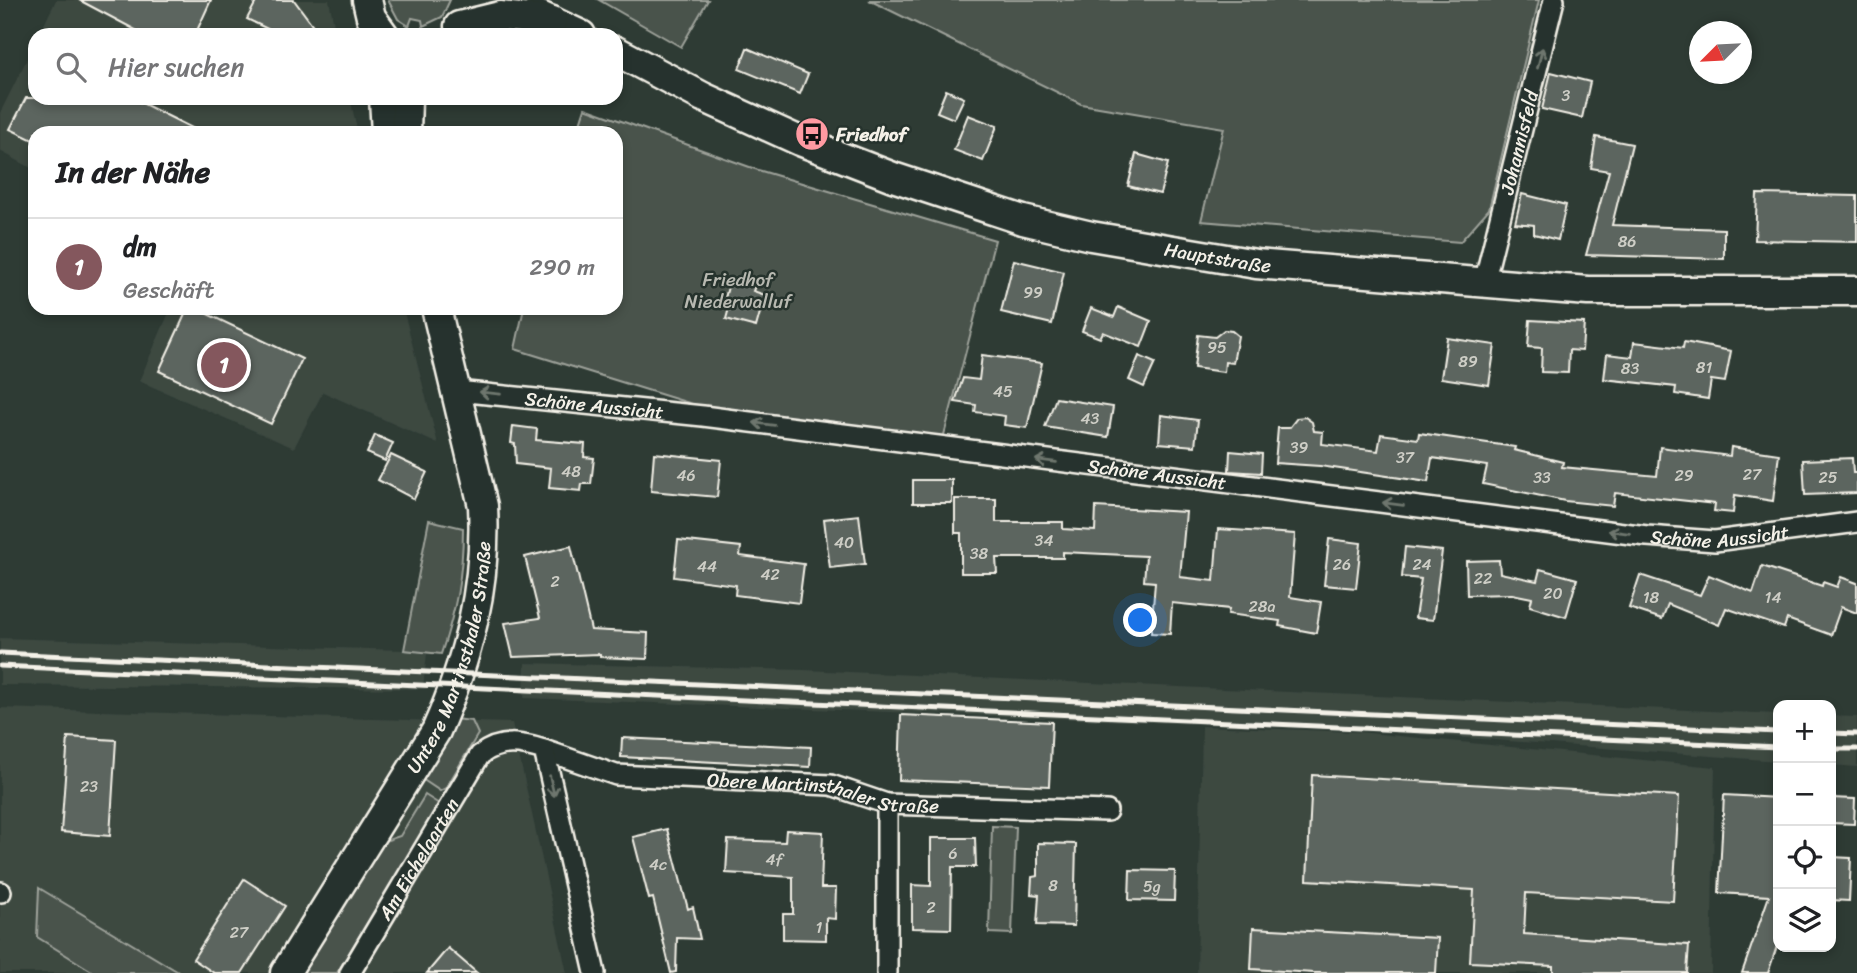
<!DOCTYPE html>
<html lang="de">
<meta charset="utf-8">
<style>
body{margin:0;font-family:Sriracha,sans-serif;background:#f2f2f2;color:#202124}
.controls{position:absolute;right:21px;bottom:21px;display:grid;overflow:hidden;border-radius:14px;box-shadow:0 4px 10px #0003}
.controls button{width:63px;height:63px;display:grid;place-items:center;padding:0;border:0;border-bottom:2px solid #e0e0e0;background:#fff;color:#202124;font:35px sans-serif}
.compass{position:absolute;left:1689px;top:21px;width:63px;height:63px;border-radius:50%;background:#fff;box-shadow:0 4px 10px #0003;rotate:246deg}
.you{position:absolute;left:1141px;top:621px;width:24px;height:24px;margin:-18px;border:5px solid #fff;border-radius:50%;background:#1a73e8;box-shadow:0 0 0 10px #1a73e833}
.badge{display:grid;place-items:center;width:46px;height:46px;border-radius:50%;background:#84575d;color:#fff;font-size:23px;font-weight:700}
.pin{position:absolute;translate:-50% -50%;border:4px solid #fff;box-shadow:0 2px 7px #0006}
.list{margin:0;padding:0;list-style:none}
h2{display:flex;justify-content:space-between;align-items:center;height:91px;margin:0;padding:0 28px;font-size:30px}
h2 small{font-size:23px;font-weight:400;color:#757577}
.list li{display:grid;grid-template-columns:46px 1fr auto;gap:21px;align-items:center;box-sizing:border-box;height:98px;padding:0 28px;border-top:2px solid #e0e0e0}
.list b{display:block;font-size:26px;white-space:nowrap}
.list p{margin:0;font-size:23px;white-space:nowrap;color:#757577}
.list em{font-size:23px;font-style:normal;color:#757577}
.icon{flex:none;width:38px;height:38px;fill:none;stroke:currentColor;stroke-width:2;stroke-linecap:round;stroke-linejoin:round}
.map{position:relative;flex:none;width:1857px;height:973px;overflow:hidden}
.search{position:absolute;background:#fff;box-shadow:0 4px 10px #0003;left:28px;top:28px;width:595px;height:77px;display:flex;align-items:center;gap:18px;box-sizing:border-box;padding:0 24px;border-radius:21px;color:#757577;font-size:26px}
.panel{position:absolute;background:#fff;box-shadow:0 4px 10px #0003;left:28px;top:126px;width:595px;height:189px;border-radius:21px}
.map>svg:first-child{display:block}
.built{fill:#3c4841}
.green{fill:#48524c;stroke:#9ea29a;stroke-width:2}
.building{fill:#5c655e;stroke:#f4f1e8;stroke-width:2}
.lines{fill:none;stroke-linecap:round;stroke-linejoin:round}
.street-casing{stroke:#f4f1e8;stroke-width:24}
.secondary-casing{stroke:#f4f1e8;stroke-width:33}
.street{stroke:#26332d;stroke-width:19}
.secondary{stroke:#26332d;stroke-width:28}
.rail{stroke:#f4f1e8;stroke-width:5}
.oneway{stroke:#6e766e}
.labels{text-anchor:middle;dominant-baseline:central;stroke-width:5;stroke-linejoin:round;paint-order:stroke}
.number-label{font-size:16px;fill:#cecec6}
.poi-label{font-size:19px;font-weight:bold;fill:#f4f1e8;stroke:#26332d;text-anchor:start}
.street-label{font-size:19px;fill:#f4f1e8;stroke:#26332d}
.park-label{font-size:19px;fill:#b8b9b1;stroke:#26332d}
</style>
<div class="map">
<svg width="1857" height="973" viewBox="0 0 1857 973">
<rect width="100%" height="100%" fill="#2e3b34"/>
<filter id="ink" filterUnits="userSpaceOnUse"><feTurbulence type="fractalNoise" baseFrequency=".0143" numOctaves="2"/><feDisplacementMap in="SourceGraphic" scale="14" xChannelSelector="R" yChannelSelector="G"/><feConvolveMatrix kernelMatrix="1 2 1 2 8 2 1 2 1" color-interpolation-filters="sRGB"/></filter>
<g filter="url(#ink)">
<g class="built">
<polygon points="56,0 329,0 336,35 39,35"/>
<polygon points="35,43 35,98 350,98 358,133 35,133 35,170 0,151 0,113"/>
<polygon points="171,308 403,308 438,444 323,392 294,448 139,381"/>
<polygon points="0,638 404,650 427,654 423,687 427,689 0,685"/>
<polygon points="525,663 805,670 1778,714 1778,761 1360,730 524,698"/>
<polygon points="0,708 512,723 567,973 0,973"/>
<polygon points="1831,716 1857,717 1857,767 1831,765"/>
<polygon points="1202,726 1359,732 1715,767 1711,973 1197,973"/>
</g>
<g class="green">
<polygon points="388,0 450,0 442,17 423,26 422,20 412,18 409,26 398,19"/>
<polygon points="599,0 708,0 681,47"/>
<polygon points="869,0 1539,0 1489,209 1460,242 1201,221 1224,128 1081,104"/>
<polygon points="585,108 758,170 995,240 943,439 705,408 515,349 524,308 616,308 616,133 577,133"/>
<path d="M429 520 463 528C463 575 456 610 441 654L404 650Z"/>
<polygon points="454,719 472,721 478,734 446,788 440,791 419,777"/>
<polygon points="425,795 439,804 337,973 301,973 383,838 388,840 400,836"/>
<polygon points="992,826 1016,827 1012,934 989,933"/>
<polygon points="39,888 180,973 95,973 37,937"/>
</g>
<g class="building">
<polygon points="79,0 211,0 195,35 145,35"/>
<polygon points="257,0 294,0 320,35 280,35 247,19"/>
<polygon points="747,48 808,74 800,94 739,69"/>
<polygon points="1551,72 1590,82 1582,118 1542,109"/>
<polygon points="946,90 964,98 954,119 937,112"/>
<polygon points="26,98 132,98 202,133 35,133 35,141 10,129"/>
<polygon points="968,115 997,126 983,161 954,150"/>
<polygon points="1596,137 1632,144 1612,225 1724,229 1724,259 1586,255 1609,171 1591,168"/>
<polygon points="1136,154 1168,163 1160,194 1128,186"/>
<polygon points="1522,194 1566,205 1558,240 1534,234 1534,225 1515,223"/>
<polygon points="1757,194 1857,196 1857,242 1755,240"/>
<polygon points="1014,260 1064,272 1052,324 1001,312"/>
<polygon points="730,279 755,286 753,291 765,295 756,327 726,319 729,308 723,306"/>
<polygon points="1118,307 1151,321 1141,347 1103,332 1100,338 1082,331 1091,308 1114,317"/>
<polygon points="188,308 195,308 302,359 271,424 159,371"/>
<polygon points="1530,320 1584,323 1582,351 1569,350 1568,373 1541,372 1542,348 1528,347"/>
<polygon points="1224,330 1232,331 1238,336 1233,363 1225,362 1224,372 1194,368 1198,335 1215,337"/>
<polygon points="1447,338 1495,345 1489,385 1441,378"/>
<polygon points="1634,342 1683,348 1684,342 1731,351 1725,382 1711,380 1708,399 1675,394 1676,387 1604,379 1607,354 1632,357"/>
<polygon points="982,355 1042,363 1027,428 1004,425 1005,416 975,412 976,405 955,402 963,378 979,380"/>
<polygon points="1139,356 1155,363 1144,387 1129,380"/>
<polygon points="1056,398 1113,407 1108,437 1045,427"/>
<polygon points="1161,415 1198,420 1195,446 1159,443"/>
<polygon points="1305,417 1312,422 1314,431 1323,432 1322,444 1378,451 1381,434 1418,439 1419,433 1515,447 1514,450 1563,462 1562,467 1657,476 1660,447 1730,456 1731,447 1779,454 1773,501 1735,495 1733,513 1714,511 1715,504 1615,493 1613,506 1565,501 1483,484 1487,466 1432,458 1428,482 1320,466 1275,463 1278,428 1289,428 1297,418"/>
<polygon points="513,426 537,429 536,440 585,444 584,457 594,458 591,484 582,484 581,491 549,488 551,468 516,464 515,444 511,443"/>
<polygon points="375,435 393,443 385,461 367,453"/>
<polygon points="1230,451 1262,454 1261,473 1229,471"/>
<polygon points="654,453 721,460 717,497 651,491"/>
<polygon points="391,455 427,472 414,499 378,480"/>
<polygon points="1852,458 1853,473 1857,473 1857,493 1805,495 1803,460"/>
<rect x="913" y="480" width="39" height="23"/>
<polygon points="955,499 996,499 996,522 1063,522 1063,529 1095,531 1096,507 1186,512 1180,577 1214,581 1218,529 1295,534 1290,597 1321,602 1316,633 1279,626 1280,621 1228,614 1229,609 1172,603 1170,634 1151,633 1155,582 1144,581 1146,556 1063,552 1063,558 996,558 997,573 961,573 961,533 955,533"/>
<polygon points="859,515 865,564 830,568 824,519"/>
<polygon points="1329,539 1361,543 1356,588 1324,585"/>
<polygon points="678,540 741,547 740,556 804,564 799,603 735,595 736,585 674,577"/>
<polygon points="571,546 591,630 648,633 647,659 600,657 600,654 513,657 505,623 540,618 525,557"/>
<polygon points="1405,547 1442,551 1433,620 1415,618 1421,579 1402,577"/>
<polygon points="1499,560 1500,573 1537,581 1540,569 1577,579 1566,617 1530,606 1532,598 1512,594 1467,595 1466,561"/>
<polygon points="1762,566 1822,586 1823,582 1837,587 1841,577 1857,583 1857,613 1841,607 1831,635 1787,619 1784,628 1726,608 1719,625 1668,604 1662,619 1629,608 1640,575 1700,595 1709,575 1753,593"/>
<polygon points="901,715 1052,722 1049,786 899,780"/>
<polygon points="68,737 116,740 110,836 61,832"/>
<polygon points="622,738 811,747 810,767 621,757"/>
<polygon points="1312,775 1679,796 1673,901 1526,893 1524,934 1689,945 1687,973 1553,973 1553,966 1470,962 1474,890 1307,880"/>
<polygon points="1724,795 1778,798 1778,943 1768,973 1742,973 1769,896 1719,893"/>
<polygon points="1831,798 1855,799 1854,824 1831,823"/>
<polygon points="667,829 688,909 693,907 700,939 677,938 676,972 671,973 653,898 649,899 633,837"/>
<polygon points="786,830 823,832 821,888 836,888 835,919 826,918 826,940 783,939 783,914 793,914 793,877 726,873 728,840 785,842"/>
<polygon points="931,838 975,838 976,867 952,867 951,929 912,928 912,885 931,886"/>
<polygon points="1038,843 1076,844 1074,926 1037,925 1039,895 1031,894 1032,877 1038,876"/>
<polygon points="1831,857 1851,858 1849,901 1831,900"/>
<polygon points="1130,870 1175,871 1174,901 1129,900"/>
<polygon points="244,879 285,906 242,973 214,973 193,959"/>
<polygon points="1253,928 1438,938 1436,973 1314,973 1251,969"/>
<polygon points="448,948 477,973 427,973"/>
</g>
<g class="lines">
<g class="street-casing">
<g id="street">
<path id="s1" d="M1484 283 1554 0"/>
<path id="s2" d="M457 391 703 416 1647 536 1715 541 1857 522"/>
<path id="s3" d="M544 750 616 775 831 785 887 804 1107 811"/>
<polyline points="0,892 1,892"/>
<path id="s4" d="M350 973 480 755C501 739 521 743 544 750L595 973"/>
<polyline points="887,973 887,804"/>
</g>
</g>
<g class="secondary-casing">
<g id="secondary">
<polyline points="367,0 371,17 384,35"/>
<polyline points="536,14 581,35"/>
<polyline points="459,26 500,16 552,21"/>
<path id="s5" d="M616 51 703 97 800 141 893 177 1023 220 1091 236 1256 264 1588 291H1857"/>
<polyline points="384,98 386,133"/>
<polyline points="406,133 407,98"/>
<path id="s6" d="M285 973 436 731C468 659 487 586 483 506L436 308"/>
</g>
</g>
<use href="#street" class="street"/>
<use href="#secondary" class="secondary"/>
<g class="rail">
<polyline points="0,653 1778,732"/>
<polyline points="0,666 1778,747"/>
<polyline points="1831,733 1857,734"/>
<polyline points="1831,749 1857,749"/>
</g>
</g>
<defs><path id="oneway-shaft" d="M-6 0H5M1.5-3L5.5 0L1.5 3" fill="none" stroke-width="1.6" stroke-linecap="round" stroke-linejoin="round" transform="scale(1.75)"/></defs>
<g class="oneway">
<use href="#oneway-shaft" transform="translate(1540 58) rotate(-76)"/>
<use href="#oneway-shaft" transform="translate(490 393) rotate(-174)"/>
<use href="#oneway-shaft" transform="translate(764 424) rotate(-172)"/>
<use href="#oneway-shaft" transform="translate(1046 461) rotate(-173)"/>
<use href="#oneway-shaft" transform="translate(1393 504) rotate(-173)"/>
<use href="#oneway-shaft" transform="translate(1619 532) rotate(-173)"/>
<use href="#oneway-shaft" transform="translate(552 786) rotate(77)"/>
</g>
</g>
<defs>
<g id="bus-disc" transform="scale(1.75)"><circle r="9.5" fill="#ff9aa2" stroke="#26332d"/><path d="M-5-6H5V4H4V6H2V4H-2V6H-4V4H-5ZM-3.5-4V0h7V-4ZM-3.5 1.2v1.5H-2V1.2ZM2 1.2v1.5H3.5V1.2Z" fill="#111"/></g>
</defs>
<g fill-rule="evenodd">
<use href="#bus-disc" x="812" y="134"/>
</g>
<g class="labels">
<g class="number-label">
<text x="1566" y="95">3</text>
<text x="1627" y="241">86</text>
<text x="1033" y="292">99</text>
<text x="1217" y="347">95</text>
<text x="1468" y="361">89</text>
<text x="1704" y="367">81</text>
<text x="1630" y="368">83</text>
<text x="1003" y="391">45</text>
<text x="1090" y="418">43</text>
<text x="1299" y="447">39</text>
<text x="1405" y="457">37</text>
<text x="571" y="471">48</text>
<text x="1752" y="474">27</text>
<text x="686" y="475">46</text>
<text x="1684" y="475">29</text>
<text x="1542" y="477">33</text>
<text x="1828" y="477">25</text>
<text x="1044" y="540">34</text>
<text x="844" y="542">40</text>
<text x="979" y="553">38</text>
<text x="1342" y="564">26</text>
<text x="1422" y="564">24</text>
<text x="707" y="566">44</text>
<text x="770" y="574">42</text>
<text x="1483" y="578">22</text>
<text x="555" y="581">2</text>
<text x="1553" y="593">20</text>
<text x="1651" y="597">18</text>
<text x="1773" y="597">14</text>
<text x="1262" y="606">28a</text>
<text x="89" y="786">23</text>
<text x="953" y="853">6</text>
<text x="774" y="859">4f</text>
<text x="658" y="864">4c</text>
<text x="1053" y="885">8</text>
<text x="1152" y="886">5g</text>
<text x="931" y="907">2</text>
<text x="819" y="927">1</text>
<text x="239" y="932">27</text>
</g>
<g class="poi-label">
<text x="836" y="134">Friedhof</text>
</g>
<g class="street-label">
<text stroke="none"><textPath href="#s1" startOffset="145">Johannisfeld</textPath></text>
<text stroke="none"><textPath href="#s5" startOffset="640">Hauptstraße</textPath></text>
<text stroke="none"><textPath href="#s2" startOffset="138">Schöne Aussicht</textPath></text>
<text stroke="none"><textPath href="#s2" startOffset="705">Schöne Aussicht</textPath></text>
<text stroke="none"><textPath href="#s2" startOffset="1272">Schöne Aussicht</textPath></text>
<text stroke="none"><textPath href="#s6" startOffset="360">Untere Martinsthaler Straße</textPath></text>
<text stroke="none"><textPath href="#s3" startOffset="285">Obere Martinsthaler Straße</textPath></text>
<text stroke="none"><textPath href="#s4" startOffset="133">Am Eichelgarten</textPath></text>
</g>
<g class="park-label">
<text x="738" y="279">Friedhof<tspan x="738" dy="22">Niederwalluf</tspan></text>
</g>
</g>
</svg>
<div class="controls">
<button>+</button>
<button>−</button>
<button><svg class="icon" aria-label="locate" viewBox="0 0 24 24"><circle cx="12" cy="12" r="6"/><path d="M12 2v4M12 18v4M2 12h4M18 12h4"/></svg></button>
<button><svg class="icon" aria-label="layers" viewBox="0 0 24 24"><path d="M12 4l9 5-9 5-9-5zM3 14l9 5 9-5"/></svg></button>
</div>
<svg class="compass" viewBox="-18 -18 36 36"><path d="M0-13l5 13h-10z" fill="#e53935"/><path d="M0 13l5-13h-10z" fill="#757577"/></svg>
<div class="you"></div>
<div class="pin badge" style="left:224px;top:365px">1</div>
<div class="search"><svg class="icon" aria-label="search" viewBox="0 0 24 24"><circle cx="10" cy="10" r="6"/><path d="M15 15l6 6"/></svg>Hier suchen</div>
<section class="panel">
<h2>In der Nähe<small></small></h2>
<ul class="list">
<li><span class="badge">1</span><div><b>dm</b><p>Geschäft</p></div><em>290 m</em></li>
</ul>
</section>
</div>
